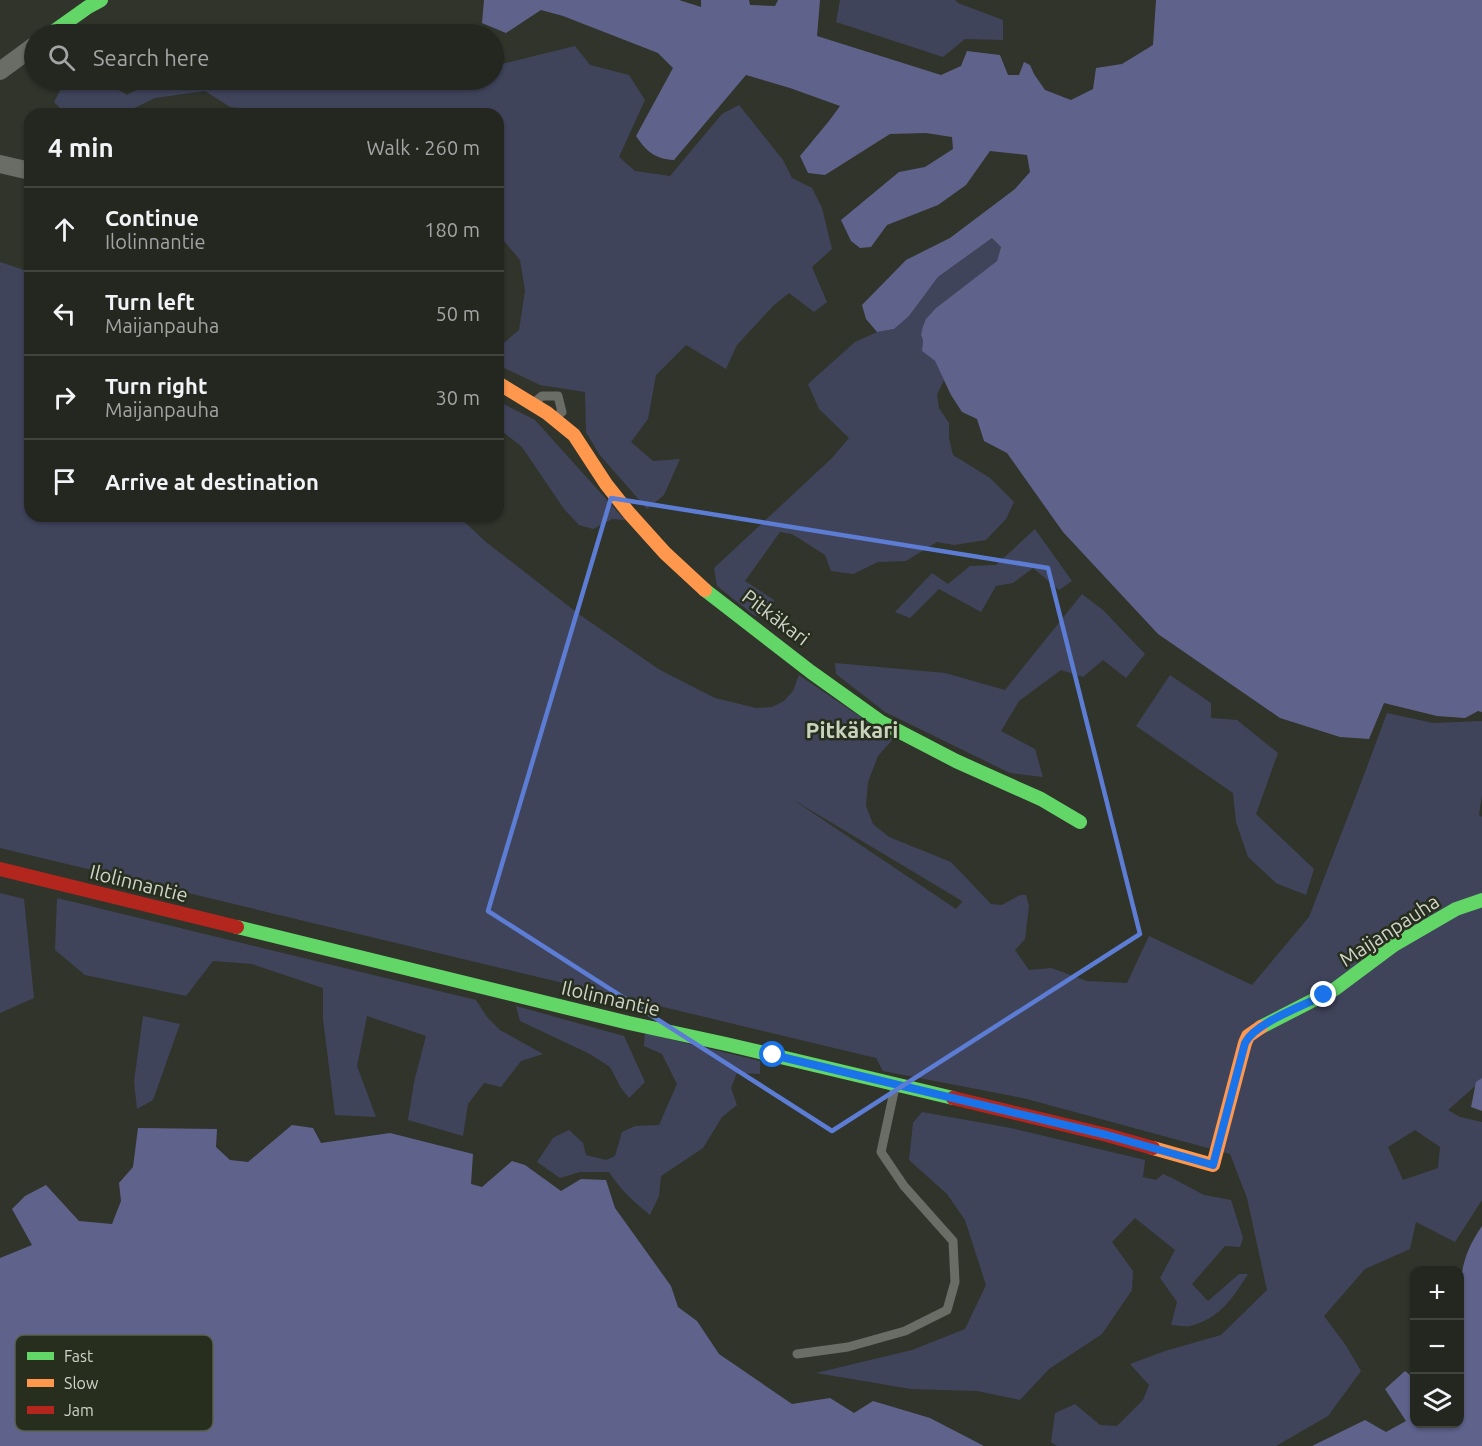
<!DOCTYPE html>
<meta charset="utf-8">
<style>
body{margin:0;font-family:Ubuntu,sans-serif;background:#30332d;color:#f1f3f6}
.controls{position:absolute;right:18px;bottom:18px;display:grid;overflow:hidden;border-radius:12px;box-shadow:0 2px 4px #0004}
.controls button{width:54px;height:54px;display:grid;place-items:center;padding:0;border:0;border-bottom:2px solid #41443e;background:#242720;color:#f1f3f6;font:30px sans-serif}
.stop{position:absolute;width:18px;height:18px;margin:-14px;border:4px solid #1a73e8;border-radius:50%;background:#fff}
.stop.end{background:#1a73e8;border-color:#fff;box-shadow:0 2px 6px #0008}
.list{margin:0;padding:0;list-style:none}
h2{display:flex;justify-content:space-between;align-items:center;height:78px;margin:0;padding:0 24px;font-size:26px}
h2 small{font-size:20px;font-weight:400;color:#a3a5a5}
.list li{display:grid;grid-template-columns:39px 1fr auto;gap:18px;align-items:center;box-sizing:border-box;height:84px;padding:0 24px;border-top:2px solid #41443e}
.list b{display:block;font-size:22px;white-space:nowrap}
.list p{margin:0;font-size:20px;white-space:nowrap;color:#a3a5a5}
.list em{font-size:20px;font-style:normal;color:#a3a5a5}
.icon{flex:none;width:33px;height:33px;fill:none;stroke:currentColor;stroke-width:2;stroke-linecap:round;stroke-linejoin:round}
.map{position:relative;flex:none;width:1482px;height:1446px;overflow:hidden}
.search{position:absolute;background:#242720;box-shadow:0 2px 4px #0004;left:24px;top:24px;width:480px;height:66px;display:flex;align-items:center;gap:15px;box-sizing:border-box;padding:0 21px;border-radius:33px;color:#a3a5a5;font-size:22px}
.panel{position:absolute;background:#242720;box-shadow:0 2px 4px #0004;left:24px;top:108px;width:480px;height:414px;border-radius:18px}
.map>svg:first-child{display:block}
.green{fill:#40445b;fill-rule:evenodd}
.water{fill:#5f638c}
.lines{fill:none;stroke-linecap:round;stroke-linejoin:round}
.lane{stroke:#6a6d66;stroke-width:9}
.street{stroke:#6a6d66;stroke-width:18}
.fast{stroke:#63d668;stroke-width:14}
.slow{stroke:#ff974d;stroke-width:14}
.jam{stroke:#b3261e;stroke-width:14}
.route{stroke:#1a73e8;stroke-width:8}
.marked{fill:none;stroke:#5c7dd3;stroke-width:4.5;stroke-linejoin:round}
.labels{text-anchor:middle;dominant-baseline:central;stroke-width:5;stroke-linejoin:round;paint-order:stroke}
.street-label{font-size:20px;fill:#d0d4ca;stroke:#272e1d}
.quarter-label{font-size:22px;font-weight:bold;fill:#c9d2bd;stroke:#272e1d}
.key{fill:#272e1d;stroke:#5a6051;stroke-width:1.5}
.key-label{font-size:16px;fill:#d0d4ca}
</style>
<div class="map">
<svg width="1482" height="1446" viewBox="0 0 1482 1446">
<rect width="100%" height="100%" fill="#30342b"/>
<g class="green">
<polygon points="840,0 955,0 958,3 1003,20 1003,40 965,39 943,57 836,22"/>
<polygon points="575,46 590,65 629,75 645,100 619,157 635,171 670,176 722,114 739,105 783,160 792,178 812,188 822,208 832,249 812,267 827,302 814,312 789,293 773,306 737,345 726,369 686,345 656,375 648,419 631,442 653,461 680,459 664,495 647,509 599,454 586,432 585,392 540,385 498,365 498,347 499,347 519,330 525,291 520,260 504,241 498,239 498,114 267,114 265,111 230,107 205,91 155,98 122,114 66,114 54,102 62,87 107,83 127,95 143,86 146,80 494,80 494,66"/>
<polygon points="992,238 1001,247 997,261 936,308 926,320 923,326 921,335 923,340 922,351 935,361 944,380 937,395 939,408 949,423 949,438 953,455 990,478 1014,502 1006,519 986,540 954,545 937,542 906,561 878,562 853,574 831,571 825,555 792,534 780,532 745,581 774,600 772,618 755,616 717,586 714,568 832,458 849,438 819,409 808,384 855,342 877,332 894,329 909,316 938,277"/>
<path d="M0 262 30 272V516H458L486 542 580 615 660 670 715 698 756 708 772 707 784 701 793 691 799 675 893 739 878 756 868 782 866 806 873 824 889 837 951 862 991 904 1002 905 1020 895H1026L1029 906 1025 939 1015 950 1029 970 1051 968 1087 981 1127 983 1149 936 1252 985 1309 917 1364 775 1387 713 1433 723 1482 721V795L1479 815 1482 817V1080L1448 1110 1460 1117 1482 1122V1200L1455 1242 1416 1222 1410 1249 1365 1269 1324 1316 1345 1344 1361 1371 1328 1416 1276 1446H1057L1051 1442 1055 1413 1075 1404 1100 1425 1117 1426 1143 1400 1149 1385 1130 1364 1165 1351 1221 1335 1267 1290 1247 1198 1230 1154 1023 1098 883 1071 876 1058 0 848ZM792 799 962 901V902L956 909ZM1415 1130 1440 1147 1438 1168 1403 1180 1388 1147Z"/>
<polygon points="498,401 535,420 625,520 612,519 593,529 579,525 564,509 522,447 498,428"/>
<polygon points="1035,529 1072,581 1059,590 1033,568 1013,583 996,586 981,612 939,589 910,618 895,612 932,573 948,584 970,566 996,565"/>
<polygon points="1082,594 1103,610 1145,654 1126,678 1103,660 1083,677 1061,670 1019,701 1001,731 1035,749 1043,777 1010,773 885,712 836,674 835,663 945,673 1005,690"/>
<polygon points="1170,675 1211,703 1211,718 1237,720 1278,753 1256,814 1314,869 1306,895 1276,883 1248,857 1236,822 1233,793 1136,726"/>
<polygon points="0,893 24,899 34,998 0,1013"/>
<polygon points="57,898 476,1000 487,1017 500,1030 543,1054 521,1061 501,1087 484,1083 468,1104 463,1136 408,1120 414,1082 426,1036 367,1016 357,1066 376,1117 335,1115 323,1019 323,988 252,964 213,961 186,996 85,975 55,950"/>
<polygon points="516,1006 624,1036 645,1082 629,1098 621,1088 610,1067 590,1054 520,1021"/>
<polygon points="143,1016 180,1024 153,1100 137,1109 134,1082"/>
<path d="M645 1033 760 1061V1074L737 1073 731 1088 737 1105 722 1117 703 1148 661 1176 659 1196 650 1215C634 1202 620 1189 609 1172H580L560 1178 537 1162 553 1138 569 1130 583 1143 586 1155 606 1160 615 1156 622 1132 635 1126 659 1125 677 1084 662 1054 644 1046Z"/>
<path d="M922 1112 1011 1128 1145 1160 1143 1177 1156 1180 1163 1174 1172 1178 1204 1195 1231 1200 1243 1238 1240 1247 1225 1246 1192 1284 1208 1301 1239 1274H1248C1233 1298 1219 1319 1190 1326 1184 1327 1177 1325 1171 1325L1177 1302 1160 1278 1175 1250 1135 1218 1112 1242 1133 1271 1132 1290 1102 1334 1049 1369 1020 1400 977 1391 911 1389 816 1373 912 1350 965 1329 986 1285 965 1220 947 1194 909 1160 913 1123Z"/>
</g>
<g class="water">
<path d="M484 0H679L701 7V0H749L750 5 775 6 778 0H820L817 36 941 75 961 66 967 51 1000 55 1008 75H1019L1024 62 1030 65 1034 74 1045 90 1071 100 1093 89 1096 68 1122 64 1153 45 1156 0H1482V712L1478 711 1465 718 1437 716 1384 703 1369 739 1340 737 1280 718 1158 634 1063 532 1007 453 984 441 977 419 962 412 951 395 935 361 922 351 923 340 921 335 923 326 926 319 936 308 997 261 1001 247 992 238 938 277 909 316 894 329 877 332 866 319 862 305 906 260 950 238 1015 189 1030 172 1027 155 990 151 966 185 938 205 887 225 871 247 860 248 851 241 841 220 899 172 925 167 953 149 952 137 926 133 890 134 825 175 808 173 800 156 829 121 840 106 790 88 746 75 674 160C655 159 646 151 636 136L673 68 658 53 563 16 541 10 506 33 482 23Z"/>
<polygon points="1482,1078 1482,1111 1471,1107 1476,1082"/>
<polygon points="292,1125 313,1128 321,1143 390,1133 473,1154 471,1184 482,1187 512,1161 525,1165 561,1191 581,1179 606,1180 615,1208 671,1286 678,1307 697,1321 719,1354 792,1404 830,1398 854,1413 873,1401 930,1418 984,1446 0,1446 0,1258 32,1245 12,1209 25,1196 46,1185 79,1221 112,1224 121,1201 119,1183 133,1167 138,1128 217,1129 216,1147 230,1160 248,1162"/>
<path d="M1482 1226V1446H1312L1365 1420 1386 1432 1406 1421 1385 1389 1405 1371 1414 1378V1424H1460V1331C1463 1323 1460 1311 1460 1303 1460 1271 1464 1252 1482 1226Z"/>
</g>
<g class="lines">
<g class="lane">
<polyline points="536,401 542,396 558,396 562,412 558,415"/>
<polyline points="797,1354 848,1347 905,1331 947,1310 955,1282 953,1241 904,1186 881,1152 895,1087"/>
</g>
<g class="street">
<polyline points="0,71 34,46"/>
<polyline points="0,164 30,171"/>
</g>
<g class="fast">
<polyline points="50,34 88,7 101,0"/>
<polyline points="705,590 811,672 881,722 956,761 1041,799 1080,822"/>
<polyline points="237,927 629,1023 726,1044 953,1098"/>
<polyline points="1261,1027 1335,989 1394,945 1456,909 1482,900"/>
</g>
<g class="slow">
<polyline points="498,383 547,413 574,435 606,484 629,513 665,553 705,590"/>
<polyline points="1153,1148 1213,1165 1245,1043 1248,1036 1261,1027"/>
</g>
<g class="jam">
<polyline points="0,869 237,927"/>
<polyline points="953,1098 1107,1135 1153,1148"/>
</g>
</g>
<g class="lines">
<path class="route" d="M773 1055 1107 1135 1213 1165 1245 1043C1255 1023 1303 1006 1324 995"/>
</g>
<path class="marked" d="M611 498 1048 568 1140 934 832 1131 488 911Z"/>
<g class="labels">
<g class="street-label">
<text transform="translate(776 617) rotate(37)">Pitkäkari</text>
<text transform="translate(139 883) rotate(14)">Ilolinnantie</text>
<text transform="translate(1389 930) rotate(-33)">Maijanpauha</text>
<text transform="translate(611 998) rotate(13)">Ilolinnantie</text>
</g>
<g class="quarter-label">
<text x="852" y="729">Pitkäkari</text>
</g>
</g>
<rect x="15" y="1335" width="198" height="96" rx="9" class="key"/>
<rect x="27" y="1352" width="27" height="8" fill="#63d668"/>
<rect x="27" y="1379" width="27" height="8" fill="#ff974d"/>
<rect x="27" y="1406" width="27" height="8" fill="#b3261e"/>
<g class="key-label">
<text x="64" y="1362">Fast</text>
<text x="64" y="1389">Slow</text>
<text x="64" y="1416">Jam</text>
</g>
</svg>
<div class="controls">
<button>+</button>
<button>−</button>
<button><svg class="icon" aria-label="layers" viewBox="0 0 24 24"><path d="M12 4l9 5-9 5-9-5zM3 14l9 5 9-5"/></svg></button>
</div>
<div class="stop" style="left:773px;top:1055px"></div>
<div class="stop end" style="left:1324px;top:995px"></div>
<div class="search"><svg class="icon" aria-label="search" viewBox="0 0 24 24"><circle cx="10" cy="10" r="6"/><path d="M15 15l6 6"/></svg>Search here</div>
<section class="panel">
<h2>4 min<small>Walk · 260 m</small></h2>
<ul class="list">
<li><svg class="icon" aria-label="ahead" viewBox="0 0 24 24"><path d="M12 20V5M6 11l6-6 6 6"/></svg><div><b>Continue</b><p>Ilolinnantie</p></div><em>180 m</em></li>
<li><svg class="icon" aria-label="left" viewBox="0 0 24 24"><path d="M17 20v-9H6M10 6l-5 5 5 5"/></svg><div><b>Turn left</b><p>Maijanpauha</p></div><em>50 m</em></li>
<li><svg class="icon" aria-label="right" viewBox="0 0 24 24"><path d="M7 20v-9h11M14 6l5 5-5 5"/></svg><div><b>Turn right</b><p>Maijanpauha</p></div><em>30 m</em></li>
<li><svg class="icon" aria-label="arrive" viewBox="0 0 24 24"><path d="M6 21V4h12l-3 4 3 4H6"/></svg><div><b>Arrive at destination</b></div></li>
</ul>
</section>
</div>
